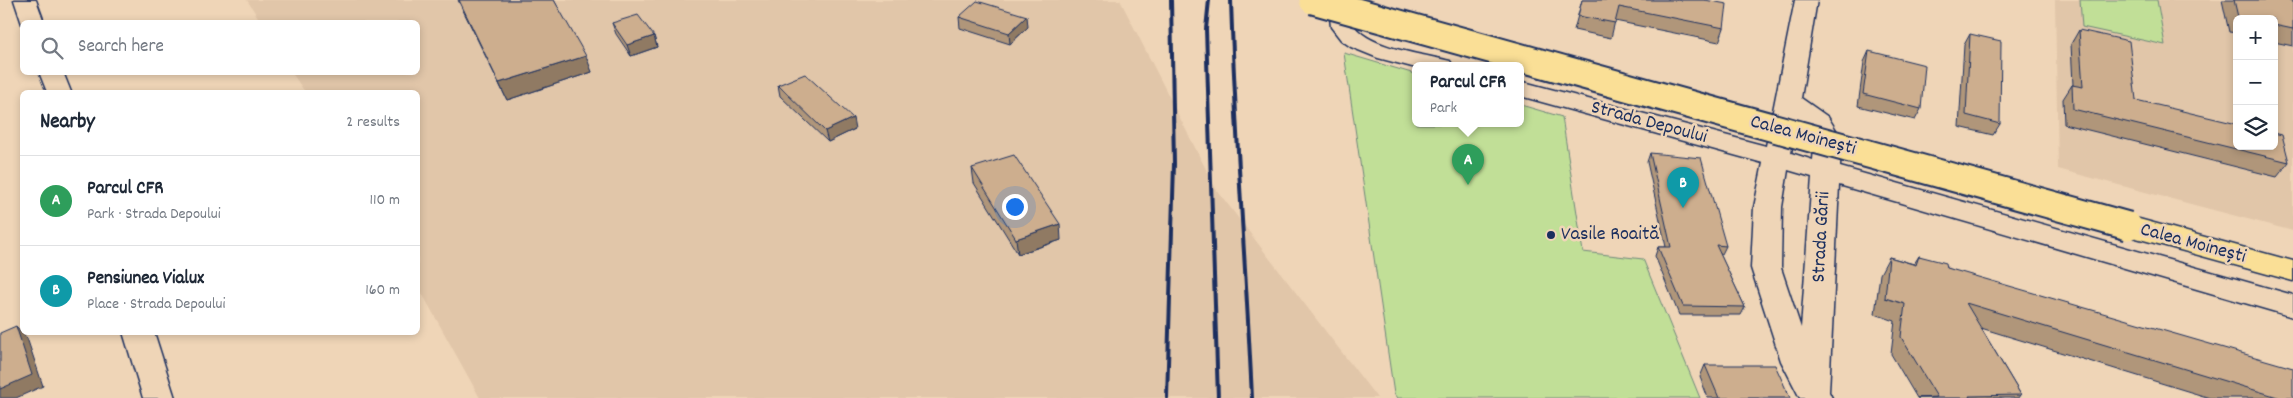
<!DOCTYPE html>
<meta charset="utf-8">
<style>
body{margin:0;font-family:Dekko,sans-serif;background:#f6f6f7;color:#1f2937}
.controls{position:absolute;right:15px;top:15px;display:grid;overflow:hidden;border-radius:8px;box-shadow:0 2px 8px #0003}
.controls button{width:45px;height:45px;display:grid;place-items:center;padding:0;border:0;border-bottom:1px solid #e0e1e3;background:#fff;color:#1f2937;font:25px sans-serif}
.you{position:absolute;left:1014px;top:206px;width:18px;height:18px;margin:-12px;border:4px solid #fff;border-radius:50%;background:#1a73e8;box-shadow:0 0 0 8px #1a73e833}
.badge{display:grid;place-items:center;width:32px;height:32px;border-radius:50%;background:#1b2f5e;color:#fff;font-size:16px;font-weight:700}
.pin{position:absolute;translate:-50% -41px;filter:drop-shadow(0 1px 2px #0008)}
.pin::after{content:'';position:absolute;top:26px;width:18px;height:15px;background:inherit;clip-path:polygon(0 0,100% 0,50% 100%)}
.popup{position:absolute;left:1412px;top:62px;width:112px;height:65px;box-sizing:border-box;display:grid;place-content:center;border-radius:8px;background:#fff;filter:drop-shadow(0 1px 4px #0005);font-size:16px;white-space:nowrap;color:#747a83}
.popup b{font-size:19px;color:#1f2937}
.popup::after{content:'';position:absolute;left:50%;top:100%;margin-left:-10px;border:10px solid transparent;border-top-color:#fff}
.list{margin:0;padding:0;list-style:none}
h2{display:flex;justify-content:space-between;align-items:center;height:65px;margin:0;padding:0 20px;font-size:21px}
h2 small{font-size:16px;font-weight:400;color:#747a83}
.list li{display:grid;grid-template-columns:32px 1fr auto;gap:15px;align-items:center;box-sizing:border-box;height:90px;padding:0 20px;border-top:1px solid #e0e1e3}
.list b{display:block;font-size:19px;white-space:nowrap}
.list p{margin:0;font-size:16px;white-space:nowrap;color:#747a83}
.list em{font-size:16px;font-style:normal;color:#747a83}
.icon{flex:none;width:28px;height:28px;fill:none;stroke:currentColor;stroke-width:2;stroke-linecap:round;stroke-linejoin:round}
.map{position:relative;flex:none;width:2293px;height:398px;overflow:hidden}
.search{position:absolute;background:#fff;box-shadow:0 2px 8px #0003;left:20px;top:20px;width:400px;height:55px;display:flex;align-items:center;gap:12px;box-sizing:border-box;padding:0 18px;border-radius:8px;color:#747a83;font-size:19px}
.panel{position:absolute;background:#fff;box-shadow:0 2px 8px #0003;left:20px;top:90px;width:400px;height:245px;border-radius:8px}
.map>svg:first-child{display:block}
.built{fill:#e1c6a9;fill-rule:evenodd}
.green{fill:#c1df97;stroke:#6e877a}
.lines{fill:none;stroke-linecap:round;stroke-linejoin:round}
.minor-casing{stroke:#1b2f5e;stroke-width:3}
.major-casing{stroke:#1b2f5e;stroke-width:3}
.minor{fill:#efd5b7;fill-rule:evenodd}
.major{fill:#fadf96;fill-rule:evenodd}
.rail{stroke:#1b2f5e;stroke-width:4}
.major-bridge-casing{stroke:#1b2f5e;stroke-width:31;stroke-linecap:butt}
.major-bridge{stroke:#fadf96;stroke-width:27}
.wall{fill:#b0967a;stroke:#1b2f5e}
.shaded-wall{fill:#907a63;stroke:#1b2f5e}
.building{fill:#cdae8e;stroke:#1b2f5e}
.poi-dot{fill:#1b2f5e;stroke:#efd5b7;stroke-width:2}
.labels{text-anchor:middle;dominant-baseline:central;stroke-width:5;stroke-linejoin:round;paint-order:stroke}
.street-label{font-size:20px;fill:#1b2f5e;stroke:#efd5b7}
.poi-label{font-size:20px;fill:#1b2f5e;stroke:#efd5b7;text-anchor:start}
</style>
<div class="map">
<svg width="2293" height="398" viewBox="0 0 2293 398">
<rect width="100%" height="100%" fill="#efd5b7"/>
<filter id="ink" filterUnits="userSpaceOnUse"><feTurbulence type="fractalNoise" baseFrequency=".02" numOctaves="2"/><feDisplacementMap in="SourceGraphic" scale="10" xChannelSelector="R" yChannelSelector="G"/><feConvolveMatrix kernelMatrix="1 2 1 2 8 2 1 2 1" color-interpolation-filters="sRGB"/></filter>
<g filter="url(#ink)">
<g class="built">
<polygon points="247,0 1120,0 1216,189 1377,398 480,398 418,286 418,92 305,92 292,73 418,72 418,22 261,22"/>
<path d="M2055 0H2293V231L2058 169ZM2237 19H2274V146H2237Z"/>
</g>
<g class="green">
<polygon points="2080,0 2157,0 2165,45 2082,27"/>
<polygon points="1344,53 1415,74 1416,124 1520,124 1521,105 1562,117 1583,252 1643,259 1700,398 1397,398 1394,394"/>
</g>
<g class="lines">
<g class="minor-casing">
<g id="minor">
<polygon points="14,0 36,0 44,22 22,24"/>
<path d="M1334 0H1356L1354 26C1372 49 1423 54 1450 61L1453 66 1416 68 1378 58 1351 47 1341 40 1331 27 1330 17Z"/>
<path d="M1795 0H1817L1801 98 1828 117 1841 138 1840 167 2293 295V317L1839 185 1829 392 1832 398H1800L1781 361 1751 268 1754 207 1763 163 1520 96V81L1766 146ZM1797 119C1816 133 1815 137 1813 160L1791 153ZM1788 170 1812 177 1801 328 1781 268 1782 207Z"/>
<polygon points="39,72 63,72 71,92 47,92"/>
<polygon points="123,332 154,332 175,398 143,398"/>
</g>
</g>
<g class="major-casing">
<polygon id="major" points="2128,216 2293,261 2293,281 2118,233 2114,226 2118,219"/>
</g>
<use href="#minor" class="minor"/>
<use href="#major" class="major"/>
<g class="rail">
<polyline points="1209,0 1206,29 1218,398"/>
<path d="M1231 0C1235 133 1246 265 1252 398"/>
<polyline points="1167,398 1174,164 1171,0"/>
</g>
<g class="major-bridge-casing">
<polyline id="major-bridge" points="1313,0 2128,226"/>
</g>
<use href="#major-bridge" class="major-bridge"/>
</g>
<g class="wall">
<polygon points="458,0 554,0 592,72 507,100"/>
<polygon points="1582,0 1705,0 1724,28 1719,42 1615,21 1611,38 1574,30"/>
<polygon points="2222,0 2293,0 2293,46 2274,42 2274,19 2237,19 2237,33 2229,32"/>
<polygon points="959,17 1028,27 1010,44 960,28"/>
<polygon points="612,23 654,36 657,47 631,56 616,34"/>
<polygon points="2079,30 2136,100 2289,162 2277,177 2064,124 2063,99 2072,85 2073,85 2071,44"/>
<polygon points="1970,34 2000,124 1993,135 1959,127 1964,45"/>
<polygon points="1869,51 1921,109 1915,120 1858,106 1864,62"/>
<polygon points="778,85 855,129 828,142 780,96"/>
<polygon points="1650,153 1726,246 1722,254 1720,254 1745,307 1741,315 1679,315 1655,256 1658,247 1666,247 1647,162"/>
<polygon points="972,168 1061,240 1018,254 974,183"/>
<polygon points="1919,256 1947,268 2293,398 2210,398 1981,328 2021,395 2019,398 1917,398 1891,354 1895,321 1875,314 1880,274 1889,257 1914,264"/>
<polygon points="1705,365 1790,398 1708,398 1700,377"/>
</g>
<g class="shaded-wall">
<polygon points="1027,16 1028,27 1010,44 1009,33"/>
<polygon points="654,36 657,47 631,56 627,45"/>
<polygon points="586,56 592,72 507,100 499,83"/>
<polygon points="853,118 855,129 828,142 825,131"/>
<polygon points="1060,224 1061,240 1018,254 1016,239"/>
<polygon points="16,326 27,338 43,386 16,398 0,398 0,389"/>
</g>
<g class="building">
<polygon points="459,0 554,0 586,56 499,83"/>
<polygon points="1582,0 1705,0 1727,4 1724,28 1619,7 1615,23 1578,16"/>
<polygon points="2234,0 2293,0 2293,29 2274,25 2274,19 2245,19 2238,17"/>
<polygon points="977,1 1027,16 1009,33 959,17"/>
<polygon points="638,15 654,36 627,45 612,23"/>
<polygon points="2079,30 2129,41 2136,100 2237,124 2237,146 2274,146 2274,133 2282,135 2289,162 2073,109 2072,85 2083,87"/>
<polygon points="1970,34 2001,41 2000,124 1966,115"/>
<polygon points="1869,51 1925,65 1921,109 1863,94"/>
<polygon points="805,74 853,118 825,131 778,85"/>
<polygon points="1650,153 1701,158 1726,246 1716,245 1745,307 1683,306 1658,247 1671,247"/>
<polygon points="1014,155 1060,224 1016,239 972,168"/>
<polygon points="1919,256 1946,263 1947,268 2293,368 2293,398 2281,398 1966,303 2021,395 1969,396 1970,398 1917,398 1937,397 1901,337 1905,304 1885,298 1889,257 1916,265"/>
<polygon points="16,326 32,375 0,389 0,333"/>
<polygon points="1705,365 1775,365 1790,398 1719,398"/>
</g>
</g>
<circle class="poi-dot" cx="1551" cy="235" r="5"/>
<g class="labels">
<g class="street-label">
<text transform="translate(1649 123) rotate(15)">Strada Depoului</text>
<text transform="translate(1803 136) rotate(15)">Calea Moinești</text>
<text transform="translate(1822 237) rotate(-87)">Strada Gării</text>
<text transform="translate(2193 244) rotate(15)">Calea Moinești</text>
</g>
<g class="poi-label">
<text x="1561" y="235">Vasile Roaită</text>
</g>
</g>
</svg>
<div class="controls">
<button>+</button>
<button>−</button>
<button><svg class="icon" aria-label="layers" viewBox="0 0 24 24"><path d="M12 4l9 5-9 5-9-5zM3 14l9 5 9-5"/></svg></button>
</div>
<div class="you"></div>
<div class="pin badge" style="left:1468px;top:185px;background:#2e9e5b">A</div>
<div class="popup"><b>Parcul CFR</b>Park</div>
<div class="pin badge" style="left:1683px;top:208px;background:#0f9aa8">B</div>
<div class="search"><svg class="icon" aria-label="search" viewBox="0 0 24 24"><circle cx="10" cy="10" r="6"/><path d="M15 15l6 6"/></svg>Search here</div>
<section class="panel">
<h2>Nearby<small>2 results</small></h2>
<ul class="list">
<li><span class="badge" style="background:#2e9e5b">A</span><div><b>Parcul CFR</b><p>Park · Strada Depoului</p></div><em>110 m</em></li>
<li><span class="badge" style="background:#0f9aa8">B</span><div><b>Pensiunea Vialux</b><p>Place · Strada Depoului</p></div><em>160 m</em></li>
</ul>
</section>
</div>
